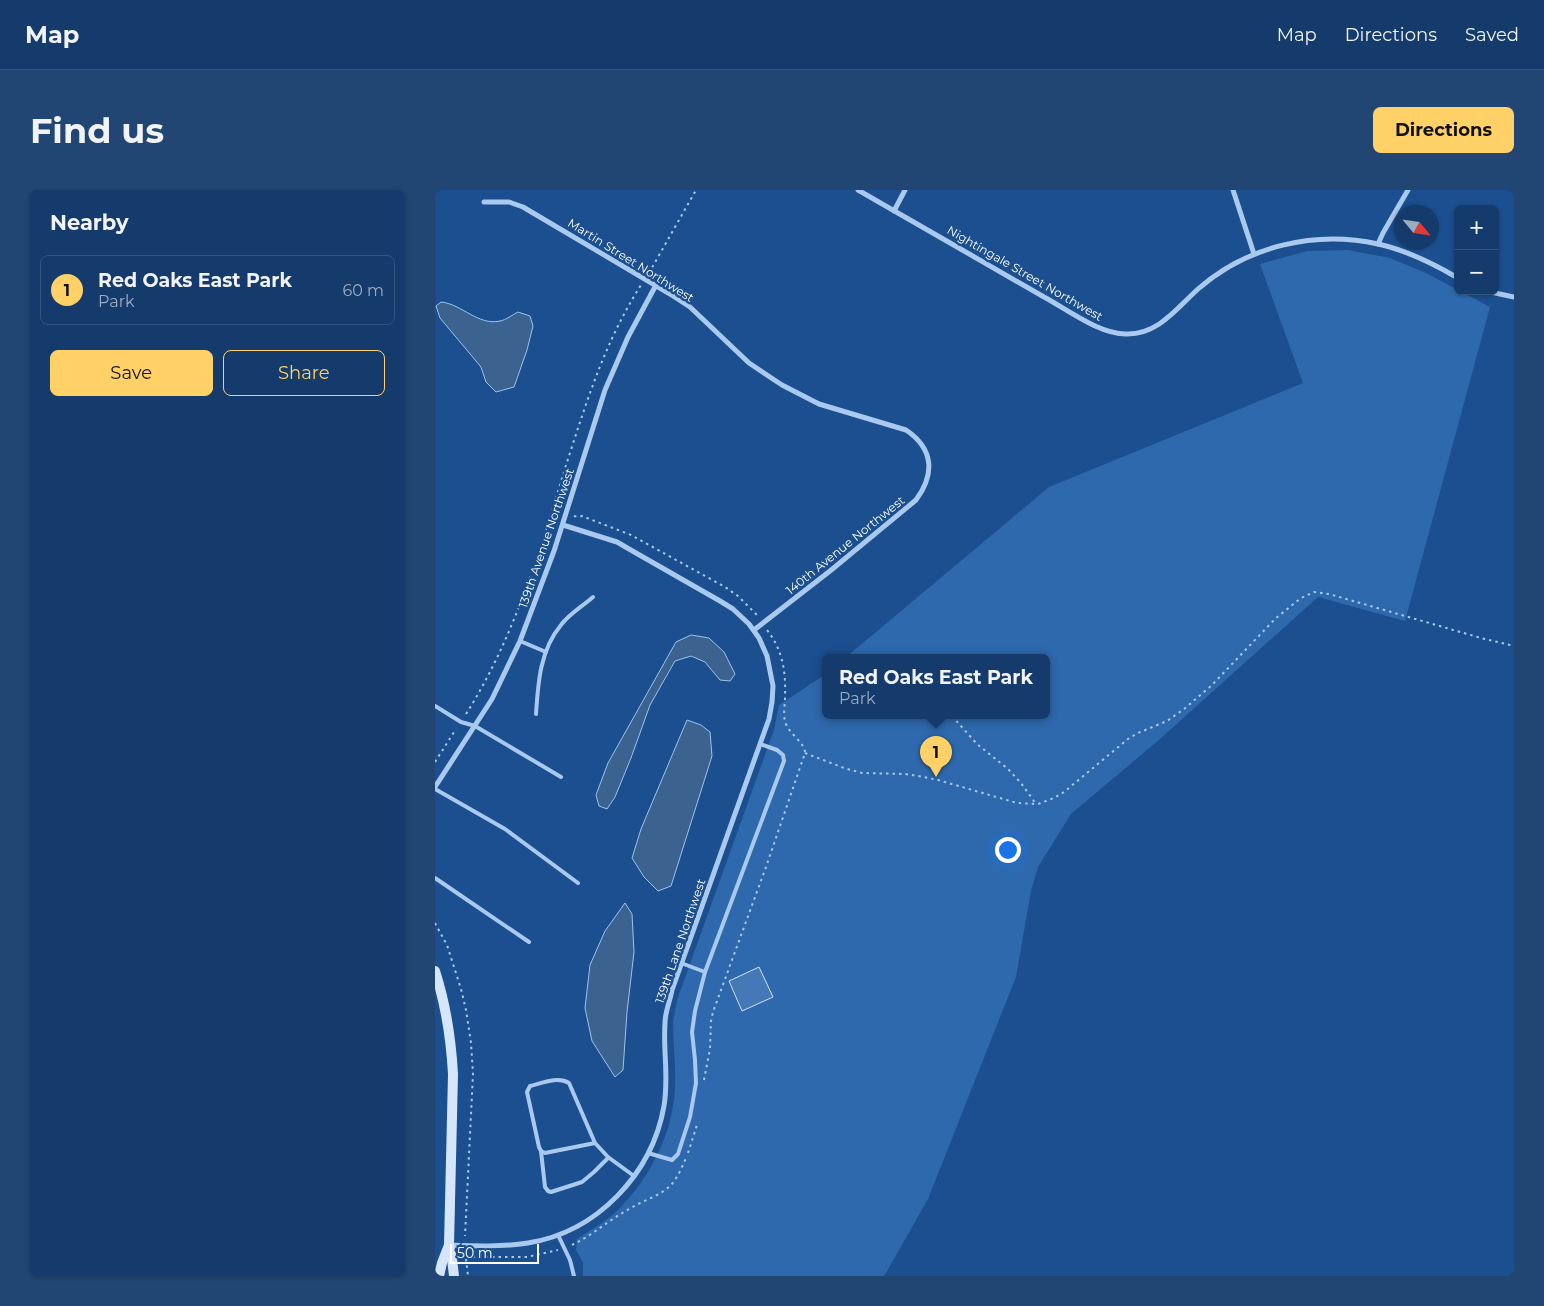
<!DOCTYPE html>
<meta charset="utf-8">
<style>
body{margin:0;font-family:Montserrat,sans-serif;background:#214673;color:#f1f3f6}
.controls{position:absolute;right:15px;top:15px;display:grid;overflow:hidden;border-radius:8px;box-shadow:0 1px 4px #0004}
.controls button{width:45px;height:45px;display:grid;place-items:center;padding:0;border:0;border-bottom:1px solid #33557e;background:#143b6b;color:#f1f3f6;font:25px sans-serif}
.compass{position:absolute;left:959px;top:15px;width:45px;height:45px;border-radius:50%;background:#143b6b;box-shadow:0 1px 4px #0004;rotate:119deg}
.scale{position:absolute;left:15px;bottom:12px;width:89px;box-sizing:border-box;padding-left:5px;border:2px solid #fff;border-top:0;font-size:14px;line-height:18px;white-space:nowrap;color:#fff;-webkit-text-stroke:4px #1b4f8f;paint-order:stroke}
.you{position:absolute;left:572px;top:659px;width:18px;height:18px;margin:-12px;border:4px solid #fff;border-radius:50%;background:#1a73e8;box-shadow:0 0 0 8px #1a73e833}
.badge{display:grid;place-items:center;width:32px;height:32px;border-radius:50%;background:#ffd166;color:#111;font-size:16px;font-weight:700}
.pin{position:absolute;translate:-50% -41px;filter:drop-shadow(0 1px 2px #0008)}
.pin::after{content:'';position:absolute;top:26px;width:18px;height:15px;background:inherit;clip-path:polygon(0 0,100% 0,50% 100%)}
.popup{position:absolute;left:387px;top:464px;width:228px;height:65px;box-sizing:border-box;display:grid;place-content:center;border-radius:8px;background:#143b6b;filter:drop-shadow(0 1px 4px #0005);font-size:16px;white-space:nowrap;color:#9dadc1}
.popup b{font-size:19px;color:#f1f3f6}
.popup::after{content:'';position:absolute;left:50%;top:100%;margin-left:-10px;border:10px solid transparent;border-top-color:#143b6b}
.list{margin:0;padding:0;list-style:none}
h2{display:flex;justify-content:space-between;align-items:center;height:65px;margin:0;padding:0 20px;font-size:21px}
h2 small{font-size:16px;font-weight:400;color:#9dadc1}
.list li{display:grid;grid-template-columns:32px 1fr auto;gap:15px;align-items:center;box-sizing:border-box;height:70px;margin:0 10px 10px;padding:0 10px;border:1px solid #33557e;border-radius:8px}
.list b{display:block;font-size:19px;white-space:nowrap}
.list p{margin:0;font-size:16px;white-space:nowrap;color:#9dadc1}
.list em{font-size:16px;font-style:normal;color:#9dadc1}
.actions{display:flex;gap:10px;padding:15px 20px}
.actions a{flex:1;padding:11px 0;border:1px solid #ffd166;border-radius:8px;text-align:center;font-size:18px;color:#ffd166}
.actions .main{background:#ffd166;color:#111}
.map{position:relative;flex:none;width:1079px;height:1086px;overflow:hidden;border-radius:8px}
header{display:flex;align-items:center;gap:30px;box-sizing:border-box;height:70px;padding:0 25px;background:#143b6b;border-bottom:1px solid #33557e}
header strong{font-size:24px}
nav{display:flex;gap:28px;margin-inline-start:auto;font-size:18px}
.intro{display:flex;align-items:center;justify-content:space-between;box-sizing:border-box;height:120px;padding:0 30px}
h1{margin:0;font-size:35px}
.button{padding:12px 22px;border-radius:8px;background:#ffd166;color:#111;font-size:18px;font-weight:700}
main{display:flex;gap:30px;padding:0 30px}
aside{flex:1;background:#143b6b;border-radius:8px;box-shadow:0 1px 4px #0004}
.map>svg:first-child{display:block}
.green{fill:#2e69ad}
.water{fill:#3c6290;stroke:#9cc4f0}
.building{fill:#4478b7;stroke:#cfe3fa}
.lines{fill:none;stroke-linecap:round;stroke-linejoin:round}
.path{stroke:#a9c9ee;stroke-width:2;stroke-dasharray:2.5 4;stroke-linecap:butt}
.lane{stroke:#a9c9ee;stroke-width:4}
.street{stroke:#a9c9ee;stroke-width:5}
.secondary{stroke:#d6e6fa;stroke-width:10}
.labels{text-anchor:middle;dominant-baseline:central;stroke-width:5;stroke-linejoin:round;paint-order:stroke}
.street-label{font-size:12px;fill:#fff;stroke:#1b4f8f}
</style>
<header>
<strong>Map</strong>
<nav><a>Map</a><a>Directions</a><a>Saved</a></nav>
</header>
<div class="intro"><h1>Find us</h1><a class="button">Directions</a></div>
<main>
<aside>
<h2>Nearby<small></small></h2>
<ul class="list">
<li><span class="badge">1</span><div><b>Red Oaks East Park</b><p>Park</p></div><em>60 m</em></li>
</ul>
<div class="actions"><a class="main">Save</a><a>Share</a></div>
</aside>
<div class="map">
<svg width="1079" height="1086" viewBox="0 0 1079 1086">
<rect width="100%" height="100%" fill="#1b4f8f"/>
<path class="green" d="M913 60 955 68 991 83 1023 100V101H1025L1055 117 970 431 883 407 725 549 636 624 603 677 596 701 581 787 493 1009 451 1083 448 1086H148V1073L141 1060 142 1049C156 1040 171 1031 183 1020 215 988 238 943 240 898 241 876 238 854 238 832 239 825 241 817 242 810L339 540 344 515 391 484V526H611V468H410L614 297 868 193 825 74 872 61Z"/>
<g class="water">
<path d="M6 112C27 114 43 136 65 131 71 130 77 125 83 122L95 126 98 136 92 160 79 197 61 202 51 192 46 177 5 128 1 116Z"/>
<polygon points="256,445 274,448 289,462 300,484 295,491 285,490 270,472 256,466 240,471 215,515 196,568 180,607 172,619 164,616 161,605 173,573 241,452"/>
<polygon points="252,530 266,535 275,542 277,566 236,696 223,701 209,687 197,668 206,639"/>
<polygon points="190,713 197,724 199,762 192,822 188,880 180,887 157,851 150,818 155,775 170,741"/>
</g>
<polygon class="building" points="324,777 338,807 307,821 294,791"/>
<g class="lines">
<g class="path">
<polyline points="214,83 261,0"/>
<polyline points="118,318 123,320"/>
<polyline points="139,326 143,327 147,326 196,345 290,397 303,406 323,426"/>
<path d="M31 524C80 447 106 356 133 269 153 207 171 150 206 95"/>
<polyline points="517,526 542,554 573,579 586,593 601,614"/>
<polyline points="370,563 409,578 427,583 470,584 483,586 503,590 582,613 603,614 619,608 629,602 693,549 703,543 732,531 749,519 776,496 841,428 866,408 879,402 894,404 1046,448 1079,456"/>
<polyline points="0,572 21,539"/>
<polyline points="0,733 12,755 26,799 31,820 36,853 38,884 30,1046"/>
<path d="M269 890 275 859 276 831 278 822 331 677 370 563C370 552 353 544 350 531 348 523 350 515 350 507 351 483 348 460 332 440"/>
<polyline points="253,963 262,935"/>
<path d="M137 1055C158 1045 175 1029 196 1018 209 1010 225 1006 236 995 243 987 247 977 251 968"/>
<polyline points="31,1067 92,1067 123,1060"/>
<polyline points="31,1069 33,1086"/>
</g>
<g class="lane">
<polyline points="85,451 111,462"/>
<polyline points="0,516 26,532 40,536 126,587"/>
<path d="M101 524C103 493 105 460 126 435 134 424 148 416 158 407"/>
<polyline points="0,599 70,639 143,693"/>
<polyline points="0,688 94,752"/>
<polyline points="246,773 270,782"/>
<path d="M160 953 110 963 106 961 104 957 92 902 95 896C107 893 123 886 134 893L160 953 173 967 199 986"/>
<polyline points="106,961 110,997 113,1001 116,1002 147,992 159,982 173,968"/>
<polyline points="213,963 237,970 243,964 255,927 261,893 260,870 257,842 260,821 270,782 349,571 348,565 342,560 325,554"/>
<polyline points="123,1045 135,1070 139,1086"/>
</g>
<g class="street">
<path d="M423 0C485 35 547 72 609 107 633 120 664 144 691 144 723 145 742 118 763 99 812 56 880 40 943 54 971 60 999 74 1023 88"/>
<polyline points="798,0 819,64"/>
<path d="M49 12H74L88 17 235 104 255 117 314 173 347 195 384 214 471 240C499 259 500 284 481 310L395 381 319 440"/>
<polyline points="459,21 470,0"/>
<polyline points="943,54 948,43 973,0"/>
<polyline points="1051,101 1079,107"/>
<polyline points="0,597 57,509 85,451 119,361 170,200 193,147 221,95"/>
<path d="M14 1055C40 1056 67 1057 93 1053 162 1042 217 984 229 916 234 887 228 862 230 833 230 822 235 811 237 800L325 554 334 529 337 512 338 496 332 466 324 448 314 434 298 419 285 411 194 359 182 352 128 335"/>
</g>
<g class="secondary">
<path d="M0 781C11 815 16 848 18 884L14 1055 17 1069 19 1086"/>
<polyline points="4,1086 7,1073 14,1055"/>
</g>
</g>
<g class="labels">
<g class="street-label">
<text transform="translate(196 70) rotate(32)">Martin Street Northwest</text>
<text transform="translate(590 83) rotate(30)">Nightingale Street Northwest</text>
<text transform="translate(111 348) rotate(-71)">139th Avenue Northwest</text>
<text transform="translate(410 355) rotate(-39)">140th Avenue Northwest</text>
<text transform="translate(245 751) rotate(-71)">139th Lane Northwest</text>
</g>
</g>
</svg>
<div class="controls">
<button>+</button>
<button>−</button>
</div>
<svg class="compass" viewBox="-18 -18 36 36"><path d="M0-13l5 13h-10z" fill="#e53935"/><path d="M0 13l5-13h-10z" fill="#9dadc1"/></svg>
<div class="scale">50 m</div>
<div class="you"></div>
<div class="pin badge" style="left:501px;top:587px">1</div>
<div class="popup"><b>Red Oaks East Park</b>Park</div>
</div>
</main>
